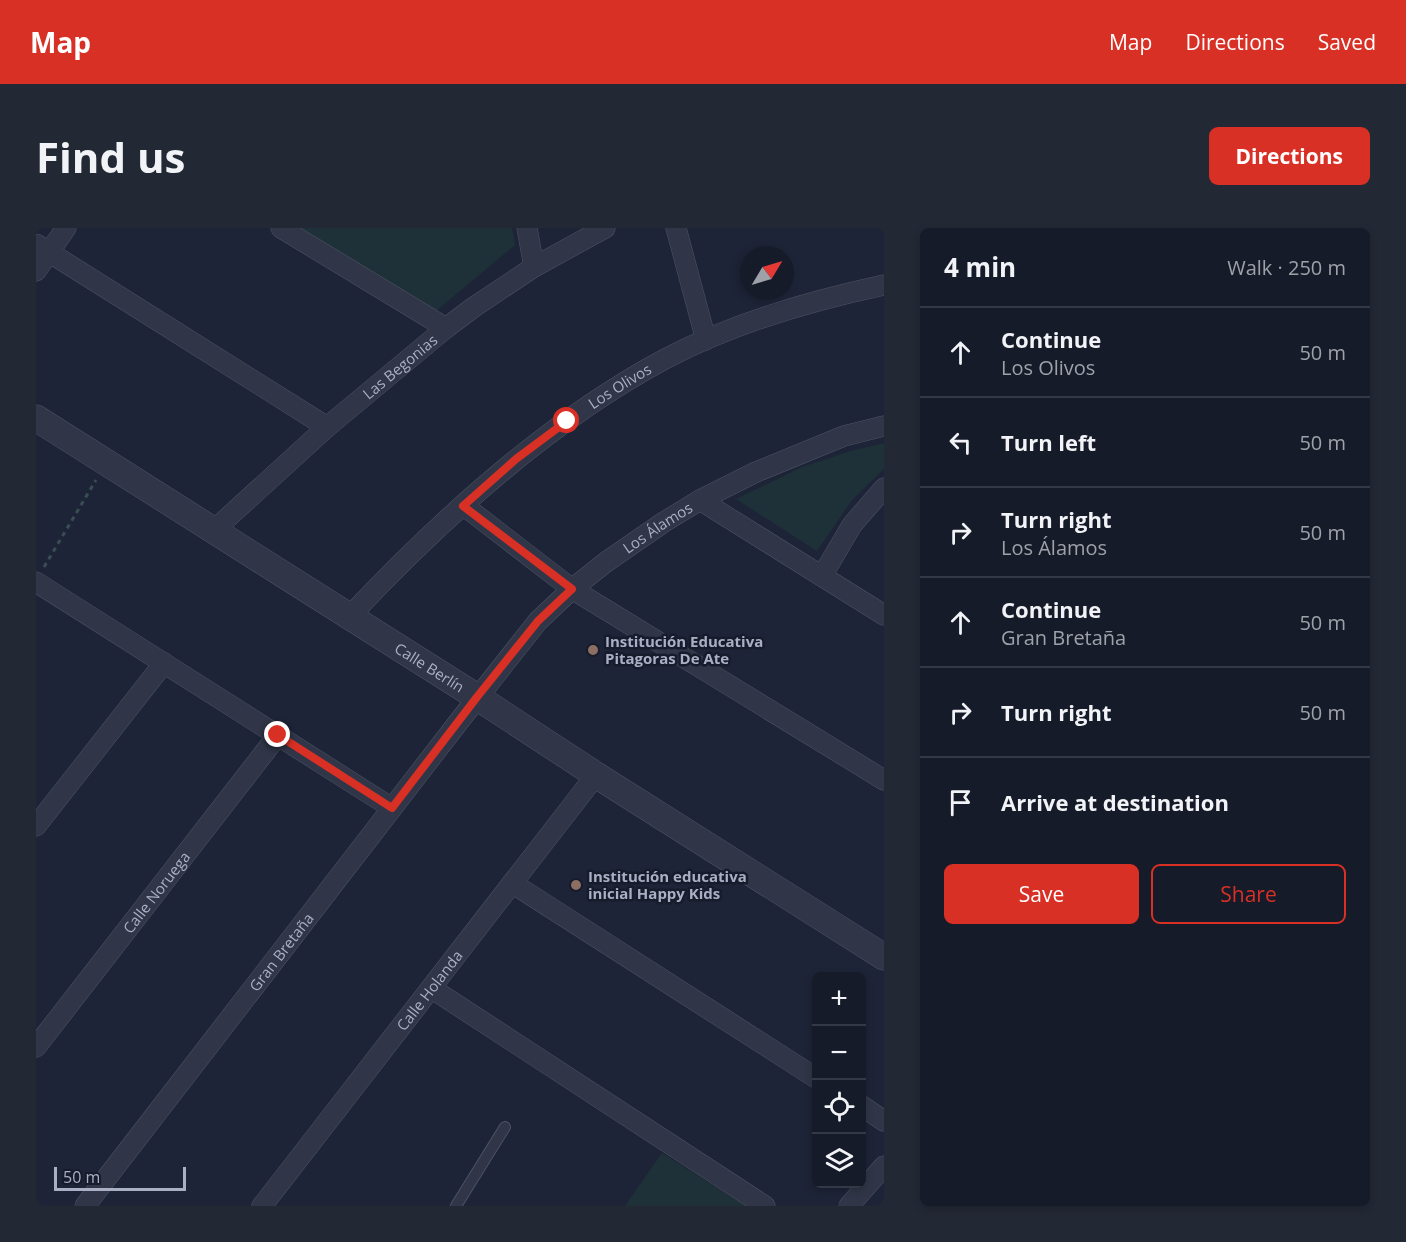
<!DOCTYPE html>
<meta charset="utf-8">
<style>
body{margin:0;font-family:"Open Sans",sans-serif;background:#232835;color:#f1f3f6}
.controls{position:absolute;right:18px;bottom:18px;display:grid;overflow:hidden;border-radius:9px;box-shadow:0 3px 9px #0003}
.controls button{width:54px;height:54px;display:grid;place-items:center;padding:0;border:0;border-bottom:2px solid #353946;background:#161b29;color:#f1f3f6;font:30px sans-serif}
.compass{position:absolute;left:704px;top:18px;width:54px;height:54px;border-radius:50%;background:#161b29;box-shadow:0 3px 9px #0003;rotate:52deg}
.scale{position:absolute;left:18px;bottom:15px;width:132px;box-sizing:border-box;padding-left:6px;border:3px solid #a9b0c5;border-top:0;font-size:16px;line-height:21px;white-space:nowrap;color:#a9b0c5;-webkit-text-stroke:4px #161c2b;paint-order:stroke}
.stop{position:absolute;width:18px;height:18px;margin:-14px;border:4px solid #d93025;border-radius:50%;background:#fff}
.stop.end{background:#d93025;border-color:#fff;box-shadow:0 2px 6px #0008}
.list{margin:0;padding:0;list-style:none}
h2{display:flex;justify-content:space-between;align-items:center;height:78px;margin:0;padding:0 24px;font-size:26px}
h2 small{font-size:20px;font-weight:400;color:#9ea1a8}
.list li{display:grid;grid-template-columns:39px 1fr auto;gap:18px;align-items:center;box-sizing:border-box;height:90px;padding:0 24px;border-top:2px solid #353946}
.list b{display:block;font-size:22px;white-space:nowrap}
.list p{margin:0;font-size:20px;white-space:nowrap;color:#9ea1a8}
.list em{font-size:20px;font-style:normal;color:#9ea1a8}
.actions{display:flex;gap:12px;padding:18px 24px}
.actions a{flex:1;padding:14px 0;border:2px solid #d93025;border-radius:9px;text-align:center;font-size:21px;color:#d93025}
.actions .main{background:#d93025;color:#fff}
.icon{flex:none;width:33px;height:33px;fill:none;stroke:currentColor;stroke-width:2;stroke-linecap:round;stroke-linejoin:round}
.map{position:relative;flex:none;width:848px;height:978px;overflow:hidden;border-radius:9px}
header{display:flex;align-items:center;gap:36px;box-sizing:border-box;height:84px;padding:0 30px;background:#d93025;color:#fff}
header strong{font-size:28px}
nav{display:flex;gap:33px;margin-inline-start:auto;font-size:21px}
.intro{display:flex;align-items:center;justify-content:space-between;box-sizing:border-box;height:144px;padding:0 36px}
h1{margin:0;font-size:42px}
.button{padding:15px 27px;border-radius:9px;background:#d93025;color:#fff;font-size:21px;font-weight:700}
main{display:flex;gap:36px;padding:0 36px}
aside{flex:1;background:#161b29;border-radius:9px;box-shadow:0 3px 9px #0003}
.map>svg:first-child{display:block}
.green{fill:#1e3138}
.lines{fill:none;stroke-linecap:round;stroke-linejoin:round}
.service-casing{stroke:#4d5366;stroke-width:12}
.minor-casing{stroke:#4d5366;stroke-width:21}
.tertiary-casing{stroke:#4d5366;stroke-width:27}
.path{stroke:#394d53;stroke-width:3;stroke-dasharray:4.5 4.5;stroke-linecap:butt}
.service{stroke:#303647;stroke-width:10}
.minor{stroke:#303647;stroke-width:20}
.tertiary{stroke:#303647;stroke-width:26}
.route{stroke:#d93025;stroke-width:8}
.education-dot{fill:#8d6e63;stroke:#161c2b;stroke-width:2}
.labels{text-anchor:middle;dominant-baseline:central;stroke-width:5;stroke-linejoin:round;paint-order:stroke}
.street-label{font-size:15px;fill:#a9b0c5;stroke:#161c2b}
.poi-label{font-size:15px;font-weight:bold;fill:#a9b0c5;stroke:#161c2b;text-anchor:start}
</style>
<header>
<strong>Map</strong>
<nav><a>Map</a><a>Directions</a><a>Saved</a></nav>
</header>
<div class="intro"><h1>Find us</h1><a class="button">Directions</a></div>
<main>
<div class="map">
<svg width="848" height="978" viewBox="0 0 848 978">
<rect width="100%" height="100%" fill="#1d2437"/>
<g class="green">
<polygon points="263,0 476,0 479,17 400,83"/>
<polygon points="848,215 848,241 816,272 781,323 700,271 766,239 815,223"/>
<polygon points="626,925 710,978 589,978"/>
</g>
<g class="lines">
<g class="service-casing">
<polyline id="service" points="420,978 469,899"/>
</g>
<g class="minor-casing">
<g id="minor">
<polyline points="245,0 410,100"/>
<polyline points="491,0 498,39"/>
<polyline points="640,0 670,112"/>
<polyline points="0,16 291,199"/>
<polyline points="0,43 30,0"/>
<polyline points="664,272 848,387"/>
<polyline points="427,277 536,361 848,552"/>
<path id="s1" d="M177 303 291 199 410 100 438 79 498 39 569 0"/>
<polyline points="786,348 816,297 848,260"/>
<polyline points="0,354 356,580"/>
<path id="s2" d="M313 389C404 292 511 194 629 131 697 95 773 73 848 57"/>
<polyline points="0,598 128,435"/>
<polyline points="476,655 780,850"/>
<polyline points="395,760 729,978"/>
<path id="s3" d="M0 819 242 507"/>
<polyline points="826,878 848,893"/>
<path id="s4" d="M49 978 424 492 502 393 536 361 570 334 628 294 664 272 720 244 808 208 848 198"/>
<path id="s5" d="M226 978 560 547"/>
<polyline points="813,978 848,938"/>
</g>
</g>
<g class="tertiary-casing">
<g id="tertiary">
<path id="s6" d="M0 190 441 469 560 547 848 729"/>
</g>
</g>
<polyline class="path" points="8,339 60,252"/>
<use href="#service" class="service"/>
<use href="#minor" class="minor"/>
<use href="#tertiary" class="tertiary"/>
</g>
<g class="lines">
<polyline class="route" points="242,507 356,580 441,469 502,393 536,361 427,278 480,231 531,193"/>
</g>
<g class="education-dot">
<circle cx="557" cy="422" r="6"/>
<circle cx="540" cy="657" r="6"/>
</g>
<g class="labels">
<g class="street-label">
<text stroke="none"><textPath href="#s1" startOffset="249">Las Begonias</textPath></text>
<text stroke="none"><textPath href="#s2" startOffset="357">Los Olivos</textPath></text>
<text stroke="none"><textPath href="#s4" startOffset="892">Los Álamos</textPath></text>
<text stroke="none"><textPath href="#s6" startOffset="466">Calle Berlín</textPath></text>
<text stroke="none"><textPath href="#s3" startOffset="196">Calle Noruega</textPath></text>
<text stroke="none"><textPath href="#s4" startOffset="321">Gran Bretaña</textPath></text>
<text stroke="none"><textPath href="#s5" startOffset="273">Calle Holanda</textPath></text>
</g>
<g class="poi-label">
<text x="569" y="413">Institución Educativa<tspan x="569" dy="17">Pitagoras De Ate</tspan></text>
<text x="552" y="648">Institución educativa<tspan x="552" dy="17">inicial Happy Kids</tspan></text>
</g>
</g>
</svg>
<div class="controls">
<button>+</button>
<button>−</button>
<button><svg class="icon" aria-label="locate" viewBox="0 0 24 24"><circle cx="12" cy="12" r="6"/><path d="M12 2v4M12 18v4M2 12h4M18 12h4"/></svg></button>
<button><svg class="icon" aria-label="layers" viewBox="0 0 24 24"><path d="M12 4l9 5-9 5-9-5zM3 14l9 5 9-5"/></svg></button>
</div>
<svg class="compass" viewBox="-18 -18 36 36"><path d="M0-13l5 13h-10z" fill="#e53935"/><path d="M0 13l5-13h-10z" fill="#9ea1a8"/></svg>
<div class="scale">50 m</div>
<div class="stop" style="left:531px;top:193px"></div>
<div class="stop end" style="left:242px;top:507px"></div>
</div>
<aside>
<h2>4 min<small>Walk · 250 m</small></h2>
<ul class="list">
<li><svg class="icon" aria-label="ahead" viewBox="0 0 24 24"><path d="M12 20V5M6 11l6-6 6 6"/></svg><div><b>Continue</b><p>Los Olivos</p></div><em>50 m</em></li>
<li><svg class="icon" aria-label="left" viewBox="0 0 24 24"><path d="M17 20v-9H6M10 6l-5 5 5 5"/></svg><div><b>Turn left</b></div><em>50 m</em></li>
<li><svg class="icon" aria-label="right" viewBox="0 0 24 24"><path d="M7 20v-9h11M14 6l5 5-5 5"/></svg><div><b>Turn right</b><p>Los Álamos</p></div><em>50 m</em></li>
<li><svg class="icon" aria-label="ahead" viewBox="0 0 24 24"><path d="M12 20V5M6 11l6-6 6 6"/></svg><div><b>Continue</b><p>Gran Bretaña</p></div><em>50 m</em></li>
<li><svg class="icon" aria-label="right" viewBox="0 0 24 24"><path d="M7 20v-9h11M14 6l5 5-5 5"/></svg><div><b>Turn right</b></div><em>50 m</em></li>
<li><svg class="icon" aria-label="arrive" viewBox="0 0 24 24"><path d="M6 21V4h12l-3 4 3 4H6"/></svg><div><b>Arrive at destination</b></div></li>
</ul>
<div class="actions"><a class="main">Save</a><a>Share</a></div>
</aside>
</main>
